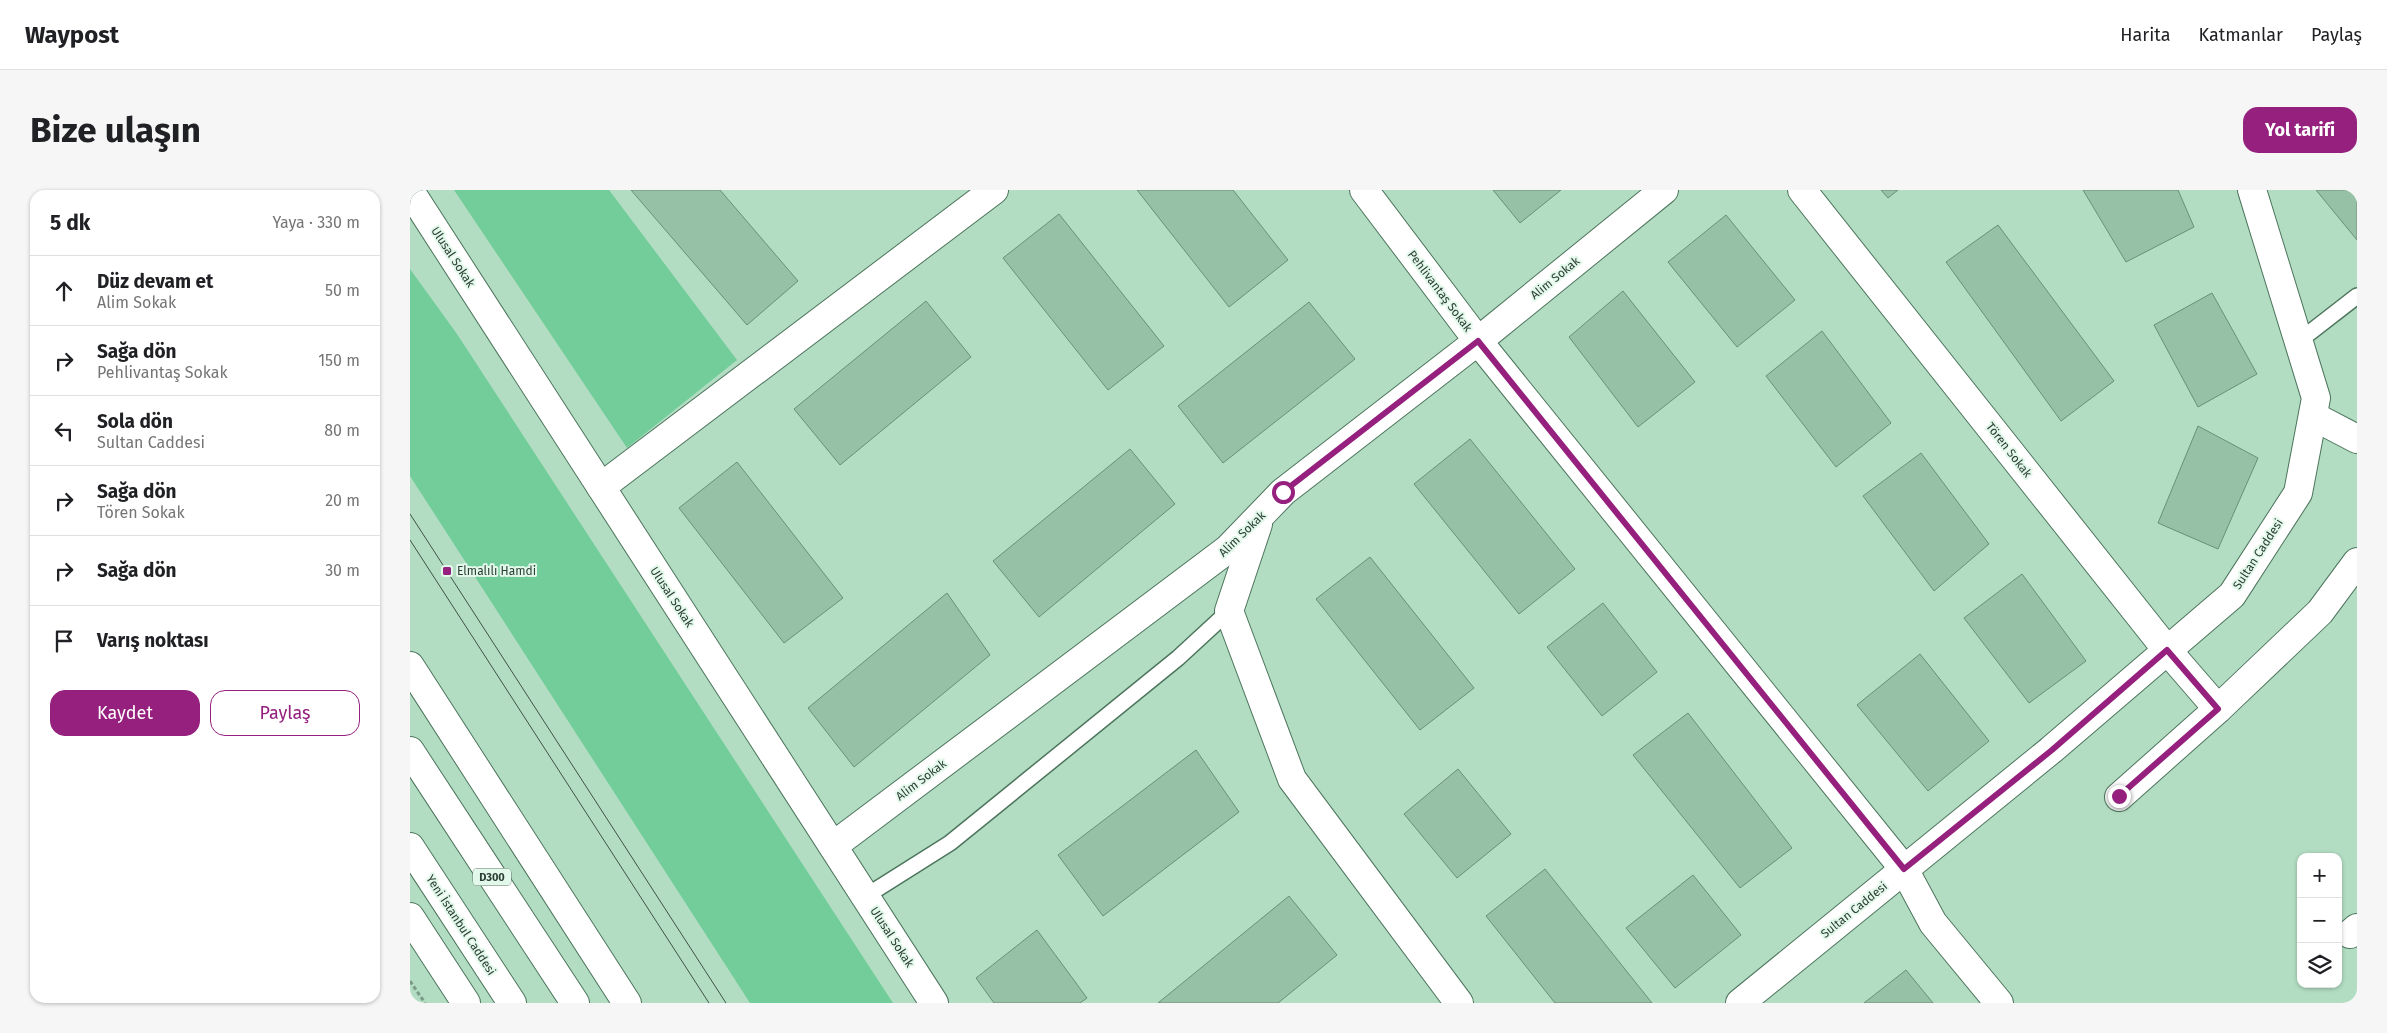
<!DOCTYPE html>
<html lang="tr">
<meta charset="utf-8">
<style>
body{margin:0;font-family:"Fira Sans",sans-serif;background:#f6f6f6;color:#202124}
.controls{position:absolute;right:15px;bottom:15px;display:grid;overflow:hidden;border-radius:10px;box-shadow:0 1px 4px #0004}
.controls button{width:45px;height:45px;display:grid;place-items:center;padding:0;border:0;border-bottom:1px solid #e0e0e0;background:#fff;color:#202124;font:25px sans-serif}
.stop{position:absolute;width:15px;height:15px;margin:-11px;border:4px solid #95207e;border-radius:50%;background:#fff}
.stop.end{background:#95207e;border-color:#fff;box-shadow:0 1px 5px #0008}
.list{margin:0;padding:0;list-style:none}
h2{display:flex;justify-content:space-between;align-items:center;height:65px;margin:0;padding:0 20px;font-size:21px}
h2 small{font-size:16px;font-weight:400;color:#757577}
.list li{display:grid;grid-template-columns:32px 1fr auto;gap:15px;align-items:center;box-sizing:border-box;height:70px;padding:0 20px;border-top:1px solid #e0e0e0}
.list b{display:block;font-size:19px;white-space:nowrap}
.list p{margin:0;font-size:16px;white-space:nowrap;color:#757577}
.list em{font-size:16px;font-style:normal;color:#757577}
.actions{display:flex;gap:10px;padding:15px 20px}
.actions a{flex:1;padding:11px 0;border:1px solid #95207e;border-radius:15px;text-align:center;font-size:18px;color:#95207e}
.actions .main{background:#95207e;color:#fff}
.icon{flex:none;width:28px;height:28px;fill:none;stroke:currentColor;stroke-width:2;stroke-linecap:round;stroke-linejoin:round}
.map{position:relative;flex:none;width:1947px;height:813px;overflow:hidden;border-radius:15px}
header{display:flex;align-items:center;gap:30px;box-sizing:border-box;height:70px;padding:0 25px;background:#fff;border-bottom:1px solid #e0e0e0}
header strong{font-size:24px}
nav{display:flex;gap:28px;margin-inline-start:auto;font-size:18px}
.intro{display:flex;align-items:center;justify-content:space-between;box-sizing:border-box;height:120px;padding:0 30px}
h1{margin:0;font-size:35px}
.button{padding:12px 22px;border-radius:15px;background:#95207e;color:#fff;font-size:18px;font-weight:700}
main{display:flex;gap:30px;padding:0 30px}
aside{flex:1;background:#fff;border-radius:15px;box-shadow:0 1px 4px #0004}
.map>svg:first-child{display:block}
.green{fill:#72cd9a}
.building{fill:#97c1a7;stroke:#689078}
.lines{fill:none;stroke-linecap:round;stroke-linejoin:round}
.service-casing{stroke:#4d755d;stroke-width:18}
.minor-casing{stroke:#4d755d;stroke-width:30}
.tertiary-casing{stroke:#4d755d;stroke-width:30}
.trunk-casing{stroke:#4d755d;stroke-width:30}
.path{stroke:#7b9b87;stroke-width:3;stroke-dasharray:4 2.5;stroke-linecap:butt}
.service{stroke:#fff;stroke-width:15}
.minor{stroke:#fff;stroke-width:28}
.tertiary{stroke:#fff;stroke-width:28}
.trunk{stroke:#fff;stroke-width:28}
.tram{stroke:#3f5347;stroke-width:1}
.route{stroke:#95207e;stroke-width:6}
.poi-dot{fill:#95207e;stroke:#e2f8ea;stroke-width:2}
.labels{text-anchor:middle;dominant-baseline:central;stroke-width:4;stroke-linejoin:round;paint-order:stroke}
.shield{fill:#e2f8ea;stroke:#63766b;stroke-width:1}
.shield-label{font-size:11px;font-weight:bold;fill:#2d3e34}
.street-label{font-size:12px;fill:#2d3e34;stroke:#e2f8ea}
.poi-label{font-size:12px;fill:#2d3e34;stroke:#e2f8ea;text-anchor:start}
</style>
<header>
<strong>Waypost</strong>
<nav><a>Harita</a><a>Katmanlar</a><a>Paylaş</a></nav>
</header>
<div class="intro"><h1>Bize ulaşın</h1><a class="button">Yol tarifi</a></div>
<main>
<aside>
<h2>5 dk<small>Yaya · 330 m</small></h2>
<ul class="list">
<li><svg class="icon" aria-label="ahead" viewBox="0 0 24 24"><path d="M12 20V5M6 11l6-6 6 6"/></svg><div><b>Düz devam et</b><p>Alim Sokak</p></div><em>50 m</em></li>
<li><svg class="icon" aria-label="right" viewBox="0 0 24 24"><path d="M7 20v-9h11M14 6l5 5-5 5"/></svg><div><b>Sağa dön</b><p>Pehlivantaş Sokak</p></div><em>150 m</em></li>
<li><svg class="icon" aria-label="left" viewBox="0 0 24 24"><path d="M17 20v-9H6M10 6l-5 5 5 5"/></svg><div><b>Sola dön</b><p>Sultan Caddesi</p></div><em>80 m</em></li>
<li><svg class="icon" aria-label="right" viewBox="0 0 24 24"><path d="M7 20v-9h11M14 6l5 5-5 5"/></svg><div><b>Sağa dön</b><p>Tören Sokak</p></div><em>20 m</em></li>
<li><svg class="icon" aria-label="right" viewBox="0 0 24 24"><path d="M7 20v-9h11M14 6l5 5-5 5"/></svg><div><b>Sağa dön</b></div><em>30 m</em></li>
<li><svg class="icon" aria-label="arrive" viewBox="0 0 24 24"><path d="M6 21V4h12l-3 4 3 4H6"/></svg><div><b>Varış noktası</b></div></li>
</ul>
<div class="actions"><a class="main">Kaydet</a><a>Paylaş</a></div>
</aside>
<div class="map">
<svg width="1947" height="813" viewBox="0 0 1947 813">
<rect width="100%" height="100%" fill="#b2ddc2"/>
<g class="green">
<polygon points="44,0 199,0 327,170 217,258"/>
<polygon points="0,79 47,144 483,813 340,813 0,286"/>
</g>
<g class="building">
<polygon points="221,0 310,0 388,91 337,135"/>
<polygon points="727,0 823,0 878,70 819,117"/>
<polygon points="1083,0 1151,0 1110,33"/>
<polygon points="1471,0 1488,0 1478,8"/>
<polygon points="1673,0 1768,0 1784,37 1716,72"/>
<polygon points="1906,0 1947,0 1947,50"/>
<polygon points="649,24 754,156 698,200 593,68"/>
<polygon points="1316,25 1385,110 1327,157 1258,72"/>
<polygon points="1588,35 1704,191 1651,231 1536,72"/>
<polygon points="1213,101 1285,192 1228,237 1159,147"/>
<polygon points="1802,103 1847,184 1788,217 1744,135"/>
<polygon points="516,111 561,167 430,275 384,219"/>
<polygon points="899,112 945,169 813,273 768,216"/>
<polygon points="1412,141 1481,233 1426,277 1356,186"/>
<polygon points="1788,236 1848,268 1808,359 1748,333"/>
<polygon points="1060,249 1165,379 1109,424 1004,294"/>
<polygon points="720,259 765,314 629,427 583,371"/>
<polygon points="1511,263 1579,354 1524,401 1453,306"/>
<polygon points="327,272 433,408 374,453 269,318"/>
<polygon points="960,367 1064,498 1010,540 906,409"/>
<polygon points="1612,384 1676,471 1619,513 1554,428"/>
<polygon points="537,403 580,465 444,577 398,518"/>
<polygon points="1193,413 1247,482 1192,526 1137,457"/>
<polygon points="1510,464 1579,551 1518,601 1447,515"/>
<polygon points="1278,523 1382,658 1330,698 1223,565"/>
<polygon points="786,560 829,622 693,726 648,665"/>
<polygon points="1048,579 1101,644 1047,688 994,624"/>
<polygon points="1135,679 1242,813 1145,813 1076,726"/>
<polygon points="1283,685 1331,745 1265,798 1216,738"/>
<polygon points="879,706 927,765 868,813 748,813"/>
<polygon points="627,740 677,808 670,813 584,813 566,788"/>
<polygon points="1496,780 1523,813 1454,813"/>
</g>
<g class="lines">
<g class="service-casing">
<g id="service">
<polyline points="1889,151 1947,106"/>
<polyline points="456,706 540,653 768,468 819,421"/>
</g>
</g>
<g class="minor-casing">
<g id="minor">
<polyline points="954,0 1068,151 1494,679 1523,733 1589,813"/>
<polyline points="1392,0 1757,460 1808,519"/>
<polyline points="1903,226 1947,249"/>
<polyline points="191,297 584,0"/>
<polyline points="848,334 819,421 882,589 1049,813"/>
<polyline points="1709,607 1808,519 1910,422 1947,372"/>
<polyline points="423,656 818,359 873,302 1068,151 1254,0"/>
<polyline points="1940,744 1947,738"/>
</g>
</g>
<g class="tertiary-casing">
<g id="tertiary">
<polyline points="0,1 524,813"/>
<polyline points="1330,813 1641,560 1822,405 1888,303 1906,208 1842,0"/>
</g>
</g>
<g class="trunk-casing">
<g id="trunk">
<polyline points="0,476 217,813"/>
<polyline points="0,561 165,813"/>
<polyline points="0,657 102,813"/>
<polyline points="0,727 56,813"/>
</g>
</g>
<polyline class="path" points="0,791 15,813"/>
<use href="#service" class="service"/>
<use href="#minor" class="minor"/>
<use href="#tertiary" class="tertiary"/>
<use href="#trunk" class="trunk"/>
<g class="tram">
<polyline points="0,324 316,813"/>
<polyline points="0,350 299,813"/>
</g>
</g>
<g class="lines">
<polyline class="route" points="873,302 1068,151 1494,679 1642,560 1757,460 1808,519 1709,606"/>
</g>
<rect class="poi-dot" x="32" y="376" width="10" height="10" rx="2.5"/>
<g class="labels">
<rect class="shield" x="63" y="678.5" width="38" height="17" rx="4"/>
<g class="shield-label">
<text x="82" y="687">D300</text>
</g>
<g class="street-label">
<text transform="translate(43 67) rotate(57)">Ulusal Sokak</text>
<text transform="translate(1145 88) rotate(-39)">Alim Sokak</text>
<text transform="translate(1030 101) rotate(53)">Pehlivantaş Sokak</text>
<text transform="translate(1599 260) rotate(52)">Tören Sokak</text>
<text transform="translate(832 344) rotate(-44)">Alim Sokak</text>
<text transform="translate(1848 364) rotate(-57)">Sultan Caddesi</text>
<text transform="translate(262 407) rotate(57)">Ulusal Sokak</text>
<text transform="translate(511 590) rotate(-37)">Alim Sokak</text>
<text transform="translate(1444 720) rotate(-39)">Sultan Caddesi</text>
<text transform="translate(51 735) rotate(57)">Yeni İstanbul Caddesi</text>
<text transform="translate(482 747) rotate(57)">Ulusal Sokak</text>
</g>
<g class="poi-label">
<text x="47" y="381">Elmalılı Hamdi</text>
</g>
</g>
</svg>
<div class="controls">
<button>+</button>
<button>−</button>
<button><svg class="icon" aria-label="layers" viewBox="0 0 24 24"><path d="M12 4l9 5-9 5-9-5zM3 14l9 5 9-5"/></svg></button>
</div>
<div class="stop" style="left:873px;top:302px"></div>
<div class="stop end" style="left:1709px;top:606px"></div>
</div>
</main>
